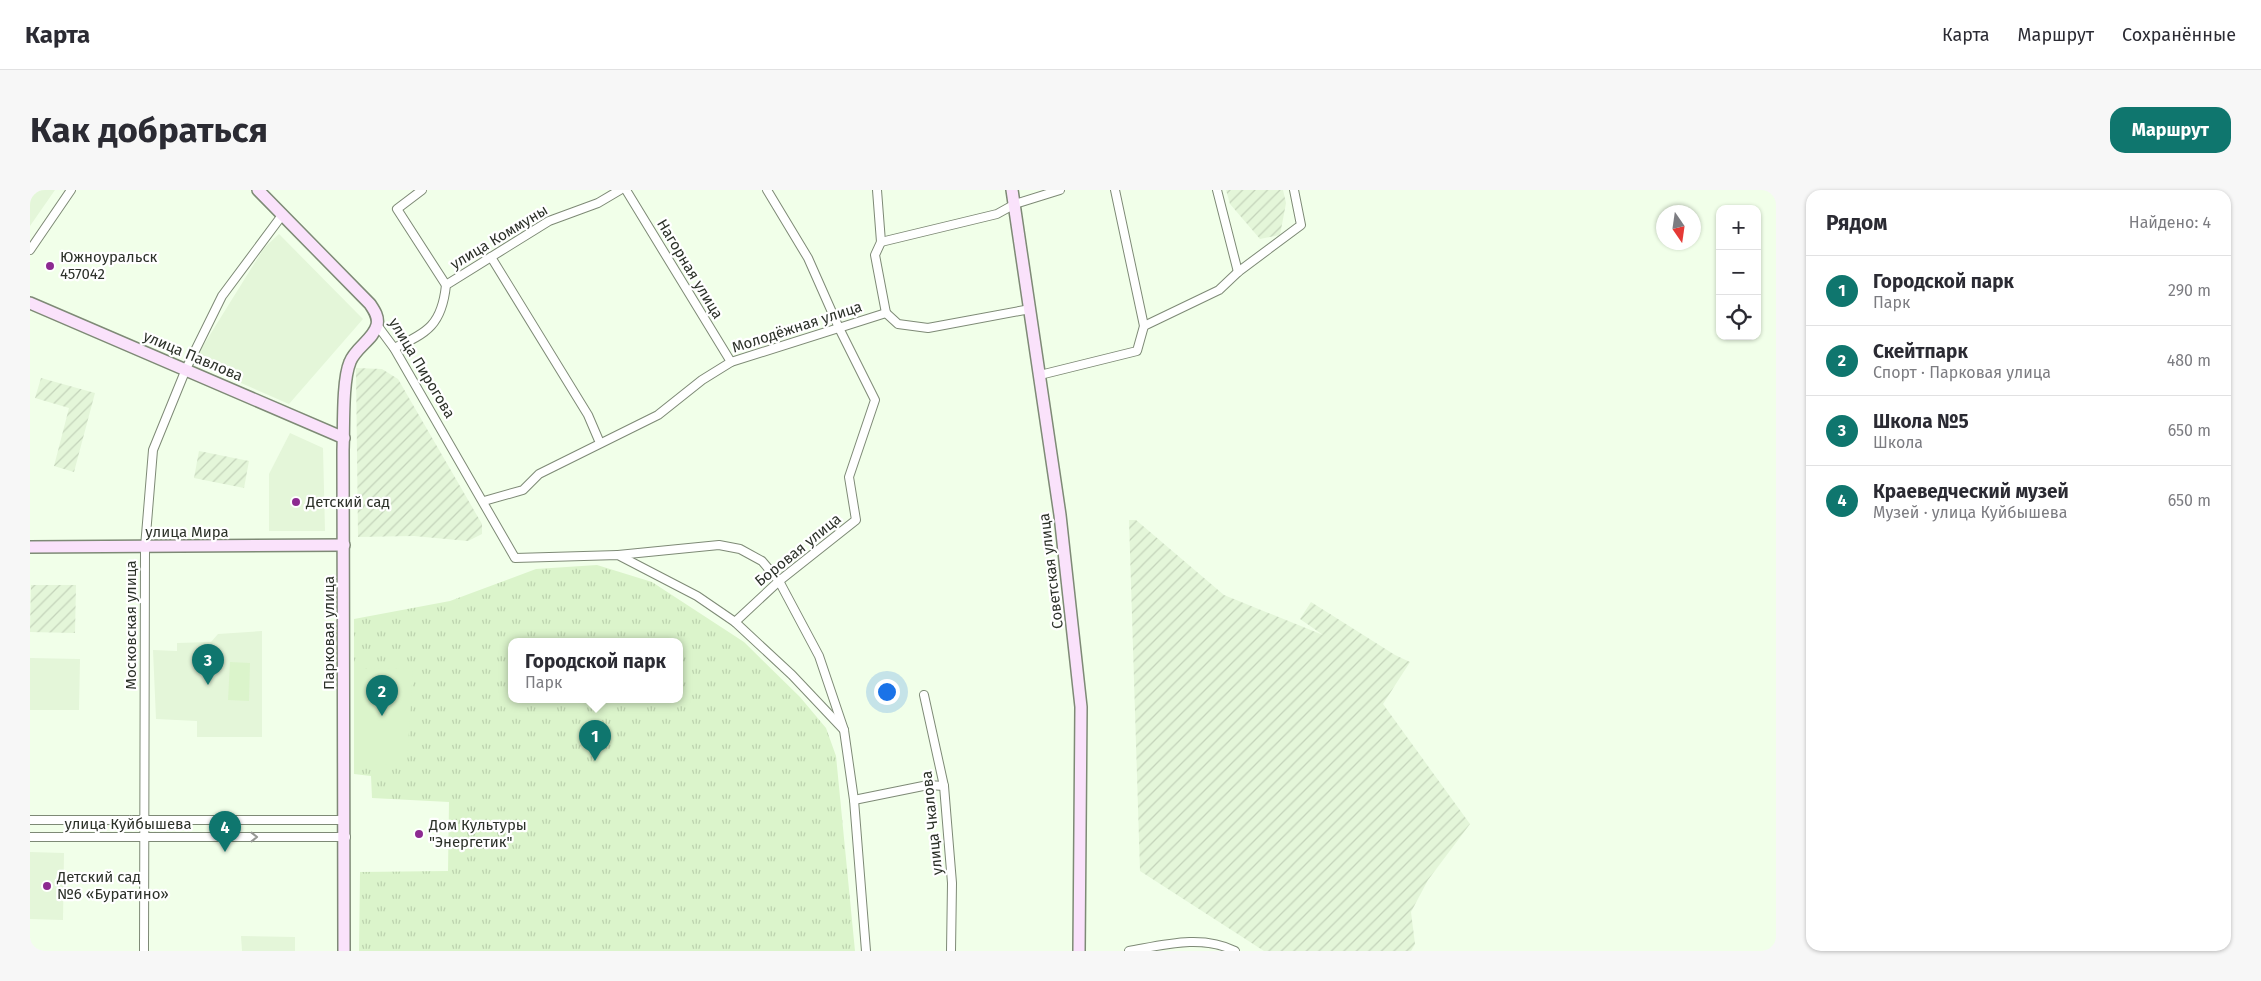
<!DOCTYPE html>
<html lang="ru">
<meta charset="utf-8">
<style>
body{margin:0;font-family:"Fira Sans",sans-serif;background:#f7f7f7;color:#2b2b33}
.controls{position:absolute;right:15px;top:15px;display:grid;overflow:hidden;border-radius:10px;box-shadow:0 1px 4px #0004}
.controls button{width:45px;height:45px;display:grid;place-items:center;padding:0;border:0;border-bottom:1px solid #e1e1e2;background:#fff;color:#2b2b33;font:25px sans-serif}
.compass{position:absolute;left:1626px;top:15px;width:45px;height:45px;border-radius:50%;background:#fff;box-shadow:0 1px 4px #0004;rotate:167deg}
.you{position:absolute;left:856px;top:501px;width:18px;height:18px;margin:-12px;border:4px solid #fff;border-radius:50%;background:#1a73e8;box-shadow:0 0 0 8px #1a73e833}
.badge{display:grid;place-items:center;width:32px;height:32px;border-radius:50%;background:#0f766e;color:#fff;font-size:16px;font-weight:700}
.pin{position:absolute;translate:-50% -41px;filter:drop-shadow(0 1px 2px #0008)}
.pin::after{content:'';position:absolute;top:26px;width:18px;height:15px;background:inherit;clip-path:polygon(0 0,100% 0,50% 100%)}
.popup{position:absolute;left:478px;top:448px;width:175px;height:65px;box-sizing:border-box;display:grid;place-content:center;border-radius:10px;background:#fff;filter:drop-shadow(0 1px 4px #0005);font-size:16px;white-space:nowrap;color:#7c7c81}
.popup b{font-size:19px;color:#2b2b33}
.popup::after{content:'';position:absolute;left:50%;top:100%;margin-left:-10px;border:10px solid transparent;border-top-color:#fff}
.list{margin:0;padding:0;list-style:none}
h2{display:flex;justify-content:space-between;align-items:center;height:65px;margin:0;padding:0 20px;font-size:21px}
h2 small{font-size:16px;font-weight:400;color:#7c7c81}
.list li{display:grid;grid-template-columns:32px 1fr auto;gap:15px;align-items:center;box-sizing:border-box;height:70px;padding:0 20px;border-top:1px solid #e1e1e2}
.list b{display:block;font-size:19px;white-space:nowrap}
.list p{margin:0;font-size:16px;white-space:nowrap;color:#7c7c81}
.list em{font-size:16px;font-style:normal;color:#7c7c81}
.icon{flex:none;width:28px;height:28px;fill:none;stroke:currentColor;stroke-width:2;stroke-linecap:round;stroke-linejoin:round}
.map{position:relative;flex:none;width:1746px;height:761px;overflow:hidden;border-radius:15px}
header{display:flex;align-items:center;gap:30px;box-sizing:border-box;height:70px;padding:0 25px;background:#fff;border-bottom:1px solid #e1e1e2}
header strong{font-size:24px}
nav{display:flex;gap:28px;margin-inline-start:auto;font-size:18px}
.intro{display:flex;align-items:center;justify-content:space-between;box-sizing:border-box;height:120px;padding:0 30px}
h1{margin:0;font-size:35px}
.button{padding:12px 22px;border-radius:15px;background:#0f766e;color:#fff;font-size:18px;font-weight:700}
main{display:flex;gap:30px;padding:0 30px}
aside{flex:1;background:#fff;border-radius:15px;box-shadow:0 1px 4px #0004}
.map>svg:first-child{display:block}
.built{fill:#e4f6d9}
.industrial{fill:url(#industrial-furrows)}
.grass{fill:url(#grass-tufts);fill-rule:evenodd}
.pitch{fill:#dbf4cb}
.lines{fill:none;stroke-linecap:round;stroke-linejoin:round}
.street-casing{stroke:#7e8a76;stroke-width:10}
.secondary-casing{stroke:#7e8a76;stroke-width:14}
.street{stroke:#fff;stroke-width:8}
.secondary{stroke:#fae2fb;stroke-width:11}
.oneway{stroke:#969894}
.poi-dot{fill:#8d2a91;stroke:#fff;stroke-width:2}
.labels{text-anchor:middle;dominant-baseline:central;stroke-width:4.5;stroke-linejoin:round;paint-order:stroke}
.street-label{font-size:15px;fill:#2c3129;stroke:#fff}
.poi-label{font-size:15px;fill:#2c3129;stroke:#fff;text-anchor:start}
</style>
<header>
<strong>Карта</strong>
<nav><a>Карта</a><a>Маршрут</a><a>Сохранённые</a></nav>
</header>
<div class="intro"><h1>Как добраться</h1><a class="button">Маршрут</a></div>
<main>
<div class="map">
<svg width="1746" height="761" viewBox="0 0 1746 761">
<defs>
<pattern id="industrial-furrows" width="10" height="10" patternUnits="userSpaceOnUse" patternTransform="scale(1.25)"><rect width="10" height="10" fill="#e4f6d9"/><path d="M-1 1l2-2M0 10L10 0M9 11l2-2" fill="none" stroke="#c4d3ba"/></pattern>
<pattern id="grass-tufts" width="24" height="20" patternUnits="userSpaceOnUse" patternTransform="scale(1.25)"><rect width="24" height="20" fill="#dbf4cb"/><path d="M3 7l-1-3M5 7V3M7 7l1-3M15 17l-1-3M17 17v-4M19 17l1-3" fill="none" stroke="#bcd2ae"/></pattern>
</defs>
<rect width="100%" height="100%" fill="#f1ffe9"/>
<g class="built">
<polygon points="0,0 25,0 0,36"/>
<polygon points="249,44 333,129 259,214 163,172 234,58"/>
<polygon points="260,243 293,258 295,341 239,341 239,284"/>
<polygon points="232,441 232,547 167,547 167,531 126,529 123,460 147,461 147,453 181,452 188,444"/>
<polygon points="0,468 50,469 49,520 0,520"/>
<polygon points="0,662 34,663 33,730 0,729"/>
<polygon points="211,746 265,747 265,761 212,761"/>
</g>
<g class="industrial">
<polygon points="1196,0 1253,0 1256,13 1250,45 1230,49 1200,14"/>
<polygon points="326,178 352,179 368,189 452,334 452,344 438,351 384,346 328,347"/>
<polygon points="11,188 65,203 44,282 24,276 39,218 5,208"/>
<polygon points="169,261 219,271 214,298 164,288"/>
<polygon points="1099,330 1106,330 1194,405 1293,445 1270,429 1281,412 1365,465 1380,472 1353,514 1440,634 1398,690 1381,722 1385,754 1381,761 1234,761 1110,681"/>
<polygon points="1,395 46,395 45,443 0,442"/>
</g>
<path class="grass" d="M567 375 622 392 714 452 770 507 796 538 806 566 825 761H329L330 682 418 681 419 612 342 608 341 586 324 584V429L420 411 506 379ZM481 452H649V510H481Z"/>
<g class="pitch">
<polygon points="200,472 220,473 219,511 198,510"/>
<polygon points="383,478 377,573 324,576 324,479"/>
</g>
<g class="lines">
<g class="street-casing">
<g id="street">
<polyline points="392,0 367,19 416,95"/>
<polyline points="596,0 701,172"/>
<polyline points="847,0 851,52 845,65 856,123"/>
<polyline points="1085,0 1114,136"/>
<polyline points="1187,0 1208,82"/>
<polyline points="851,52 967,24 985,14 1030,0"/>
<polyline points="0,60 41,0"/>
<polyline points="461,67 558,225 570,253"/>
<polyline points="856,123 868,134 898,138 1000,119"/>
<polyline points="347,135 364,158 485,368 588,365 667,406 705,432 762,485 814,540"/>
<path d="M364 158C398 143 412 134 416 95L519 31 568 13 590 0"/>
<polyline points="1010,185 1107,161 1114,136 1189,100 1208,82 1271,35 1264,0"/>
<polyline points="454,311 493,300 509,284 628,225 672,190 701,172 856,123"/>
<polyline points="588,365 689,355 710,359 732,371 749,391 789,466 814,540 824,610 836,761"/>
<polyline points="705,432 749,391 826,330 819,287 845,210 809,138 778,68 737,0"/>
<polyline points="894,505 914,596 922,693 921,761"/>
<polyline points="824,610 898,595 914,596"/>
<polyline points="0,630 315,630"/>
<polyline points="0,647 316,647"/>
<polyline points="114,761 115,357 123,260 156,179 192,106 253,24"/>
<path d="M1099 761C1133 755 1172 744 1205 761"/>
</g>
</g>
<g class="secondary-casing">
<g id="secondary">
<path d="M228 0 340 114C344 120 349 127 347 135 344 149 325 158 320 172 312 191 314 238 313 260L314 761"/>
<polyline points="982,0 1030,325 1051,517 1049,761"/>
<polyline points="0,113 314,248"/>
<polyline points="0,357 314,355"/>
</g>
</g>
<use href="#street" class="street"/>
<use href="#secondary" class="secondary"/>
</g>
<defs><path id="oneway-chevron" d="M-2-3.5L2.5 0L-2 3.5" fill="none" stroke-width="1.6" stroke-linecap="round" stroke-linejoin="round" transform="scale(1.25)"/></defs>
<use class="oneway" href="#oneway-chevron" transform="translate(224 647)"/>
<g class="poi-dot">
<circle cx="20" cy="76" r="5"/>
<circle cx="266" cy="312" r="5"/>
<circle cx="389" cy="644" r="5"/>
<circle cx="17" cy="696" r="5"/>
</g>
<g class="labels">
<g class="street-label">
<text transform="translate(469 47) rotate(-31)">улица Коммуны</text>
<text transform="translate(660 79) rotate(59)">Нагорная улица</text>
<text transform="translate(767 137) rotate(-18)">Молодёжная улица</text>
<text transform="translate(163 166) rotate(23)">улица Павлова</text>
<text transform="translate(392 178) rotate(59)">улица Пирогова</text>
<text x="157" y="342">улица Мира</text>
<text transform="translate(768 360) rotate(-39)">Боровая улица</text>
<text transform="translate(1021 381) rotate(-97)">Советская улица</text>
<text transform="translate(101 435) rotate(-90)">Московская улица</text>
<text transform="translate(299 443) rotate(-90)">Парковая улица</text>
<text transform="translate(902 633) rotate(-96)">улица Чкалова</text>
<text x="98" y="634">улица Куйбышева</text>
</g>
<g class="poi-label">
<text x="30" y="67">Южноуральск<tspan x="30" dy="17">457042</tspan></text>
<text x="276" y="312">Детский сад</text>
<text x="399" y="635">Дом Культуры<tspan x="399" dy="17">"Энергетик"</tspan></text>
<text x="27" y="687">Детский сад<tspan x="27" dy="17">№6 «Буратино»</tspan></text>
</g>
</g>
</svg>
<div class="controls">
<button>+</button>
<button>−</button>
<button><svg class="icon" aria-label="locate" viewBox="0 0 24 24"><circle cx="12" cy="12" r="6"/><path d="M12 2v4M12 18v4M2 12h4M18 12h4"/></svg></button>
</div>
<svg class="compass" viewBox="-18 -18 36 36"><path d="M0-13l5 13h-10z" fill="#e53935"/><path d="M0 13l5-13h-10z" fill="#7c7c81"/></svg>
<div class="you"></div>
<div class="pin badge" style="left:565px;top:571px">1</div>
<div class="popup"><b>Городской парк</b>Парк</div>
<div class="pin badge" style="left:352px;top:526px">2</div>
<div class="pin badge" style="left:178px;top:495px">3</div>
<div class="pin badge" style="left:195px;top:662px">4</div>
</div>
<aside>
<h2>Рядом<small>Найдено: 4</small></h2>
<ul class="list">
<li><span class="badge">1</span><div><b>Городской парк</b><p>Парк</p></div><em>290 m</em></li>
<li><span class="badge">2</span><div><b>Скейтпарк</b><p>Спорт · Парковая улица</p></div><em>480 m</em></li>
<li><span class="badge">3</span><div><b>Школа №5</b><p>Школа</p></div><em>650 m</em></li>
<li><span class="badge">4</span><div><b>Краеведческий музей</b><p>Музей · улица Куйбышева</p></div><em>650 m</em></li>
</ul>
</aside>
</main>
